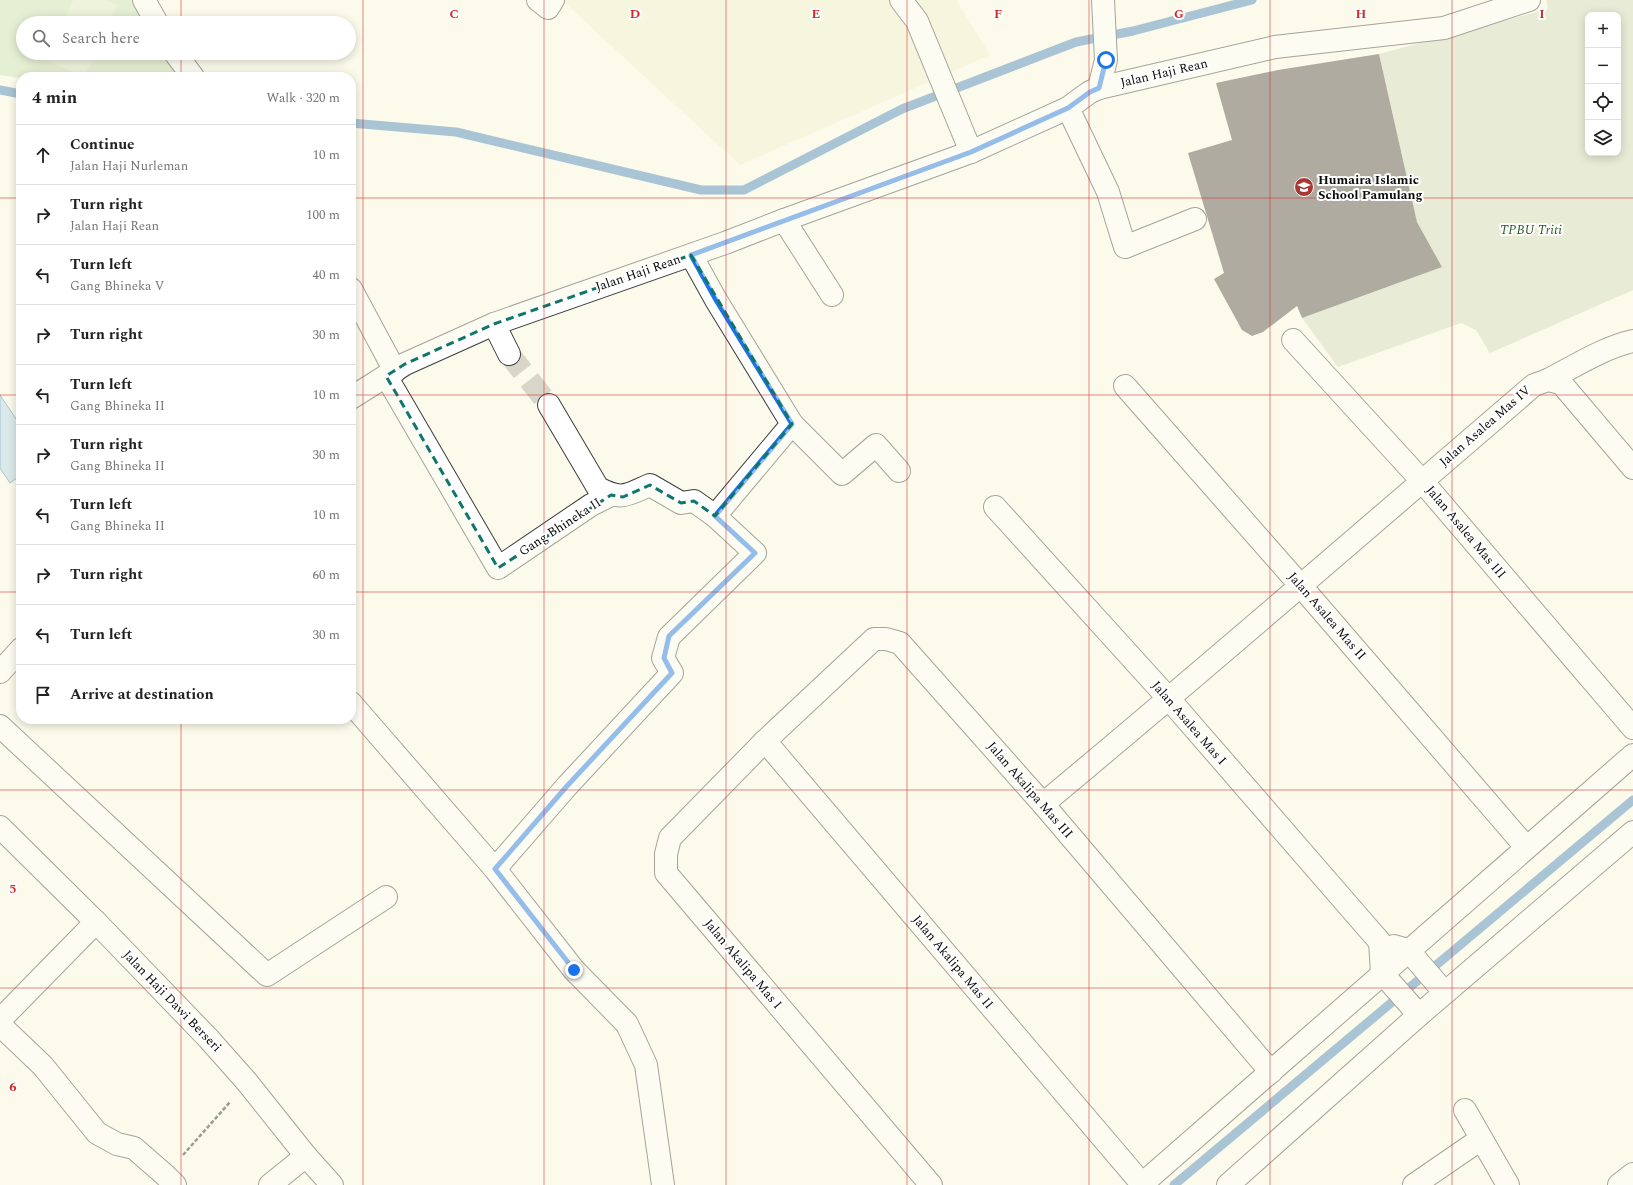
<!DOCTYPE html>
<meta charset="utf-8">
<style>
body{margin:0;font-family:Spectral,serif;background:#f6f6f6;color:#222}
.controls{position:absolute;right:12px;top:12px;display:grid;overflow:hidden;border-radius:8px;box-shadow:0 2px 10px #0003}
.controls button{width:36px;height:36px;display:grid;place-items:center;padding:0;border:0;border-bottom:1px solid #e0e0e0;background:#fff;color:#222;font:20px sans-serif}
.stop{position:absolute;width:12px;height:12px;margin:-9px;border:3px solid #1a73e8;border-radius:50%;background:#fff}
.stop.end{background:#1a73e8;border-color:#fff;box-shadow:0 1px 4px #0008}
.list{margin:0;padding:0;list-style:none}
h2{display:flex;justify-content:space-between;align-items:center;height:52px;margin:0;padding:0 16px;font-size:17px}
h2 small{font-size:13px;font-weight:400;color:#767676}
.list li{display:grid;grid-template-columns:26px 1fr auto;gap:12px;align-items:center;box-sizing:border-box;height:60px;padding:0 16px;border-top:1px solid #e0e0e0}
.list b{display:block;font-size:15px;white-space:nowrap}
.list p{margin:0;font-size:13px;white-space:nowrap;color:#767676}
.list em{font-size:13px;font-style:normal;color:#767676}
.icon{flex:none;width:22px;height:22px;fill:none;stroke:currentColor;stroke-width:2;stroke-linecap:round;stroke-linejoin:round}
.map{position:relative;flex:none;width:1633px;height:1185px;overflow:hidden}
.search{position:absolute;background:#fff;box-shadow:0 2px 10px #0003;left:16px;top:16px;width:340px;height:44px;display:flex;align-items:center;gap:10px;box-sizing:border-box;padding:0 14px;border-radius:22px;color:#767676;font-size:15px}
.panel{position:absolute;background:#fff;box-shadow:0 2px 10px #0003;left:16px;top:72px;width:340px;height:652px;border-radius:16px}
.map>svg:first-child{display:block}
.farmland{fill:#efefce}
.green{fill:#cbe2b9}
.cemetery{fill:#d0dbbf;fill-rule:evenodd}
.pitch{fill:#ddeac9}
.water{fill:#b5d4ee;stroke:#4584bb}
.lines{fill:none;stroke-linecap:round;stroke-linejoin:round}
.stream{stroke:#4584bb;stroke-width:9}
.building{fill:#524d48}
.minor-tunnel{stroke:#d8d6c8;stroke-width:22;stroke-dasharray:22 11;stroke-linecap:butt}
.minor-casing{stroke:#3d3d3d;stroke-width:24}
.path{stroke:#2c2c2c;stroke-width:2.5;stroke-dasharray:4 2;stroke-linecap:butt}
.minor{stroke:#fff;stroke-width:22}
.route{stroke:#1a73e8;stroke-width:5}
.marked{fill:none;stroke:#0f766e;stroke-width:3;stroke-dasharray:8 5;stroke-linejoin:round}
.grid{fill:none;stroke:#d62828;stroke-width:1;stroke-opacity:0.55}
.labels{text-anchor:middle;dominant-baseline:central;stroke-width:4;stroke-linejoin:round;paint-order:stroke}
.street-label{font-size:13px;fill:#0a0a0a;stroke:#fff}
.poi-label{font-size:13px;font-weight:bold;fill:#0a0a0a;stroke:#fff;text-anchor:start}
.park-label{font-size:13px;font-style:italic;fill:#2b5924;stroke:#fff}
.grid-label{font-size:13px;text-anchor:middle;font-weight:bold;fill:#d62828;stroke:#fff;stroke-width:4;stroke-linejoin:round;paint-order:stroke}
</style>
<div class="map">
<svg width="1633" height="1185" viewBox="0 0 1633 1185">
<rect width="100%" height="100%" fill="#fcfaea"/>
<polygon class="farmland" points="562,0 956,0 990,55 740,165"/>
<polygon class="green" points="0,0 135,0 148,23 23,23 23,53 165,53 184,77 21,78 0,75"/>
<path class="cemetery" d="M1546 0H1633V290L1490 353 1476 330 1461 323 1338 367 1302 318 1442 267 1417 222 1379 54 1548 9ZM1588 15H1618V153H1588Z"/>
<g class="pitch">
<polygon points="73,0 106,0 117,5 109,23 63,23"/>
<polygon points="50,53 96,53 84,77 47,60"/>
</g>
<polygon class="water" points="0,395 21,426 21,475 10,483 0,468"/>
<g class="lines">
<g class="stream">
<polyline points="0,90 21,94"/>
<polyline points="351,123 456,132 701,190 744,190 902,109 1076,42 1133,31 1252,0"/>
<polyline points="1174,1185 1633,800"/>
</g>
</g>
<polygon class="building" points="1379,54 1417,222 1442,267 1302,318 1297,306 1263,332 1252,336 1242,330 1214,279 1224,273 1188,153 1232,140 1216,83 1278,70"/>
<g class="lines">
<polyline class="minor-tunnel" points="509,354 549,405"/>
<g class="minor-casing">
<g id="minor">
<polyline points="144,0 157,23"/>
<polyline points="538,0 548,8 553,0"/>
<polyline points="901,0 917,21 971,152"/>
<polyline points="175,53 193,77"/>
<polyline points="1099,88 1106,60 1103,0"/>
<polyline points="1068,108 1108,192 1125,247 1195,219"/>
<polyline points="784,220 832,295"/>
<polyline points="691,255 716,300 792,424 842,474 876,445 899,471"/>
<polyline points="351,289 395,371"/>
<polyline points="494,324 509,354"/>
<polyline points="1293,340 1422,481 1633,728"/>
<polyline points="386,376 498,568 591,505 611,495"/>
<path d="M1548 380C1575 366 1603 348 1633 341"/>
<polyline points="1125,386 1300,585 1526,847"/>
<polyline points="351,398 405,364 494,324 725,243 784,220 971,152 1068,108 1090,92 1099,88 1275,47 1444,28 1529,0"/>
<polyline points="995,507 1169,699 1373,934 1380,942 1382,973 1419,1015"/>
<polyline points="715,516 792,424"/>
<polyline points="0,672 21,649"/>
<polyline points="351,703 495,869 574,970 627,1024 646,1065 663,1185"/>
<polyline points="0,726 267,975 386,897"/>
<polyline points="765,741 1142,1184"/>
<path d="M1043 804C1209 666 1371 525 1534 385L1548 380 1561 383 1633 468"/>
<polyline points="0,827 96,922 208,1038 247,1082 306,1156 332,1185"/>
<path d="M495 869 567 786 672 673 663 658 669 637 755 553 715 516 694 501 681 503 650 485C626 495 623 501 598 488L549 405"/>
<polyline points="1394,946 1408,950 1445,993"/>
<polyline points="0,1020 96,922"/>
<polyline points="0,1025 43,1066 97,1133 117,1144 134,1148 165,1175 175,1185"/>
<polyline points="1465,1110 1508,1185"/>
<polyline points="270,1185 306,1156"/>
<polyline points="931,1185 666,873 666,854 670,838 765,741 874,639 886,639 900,643 1043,804 1271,1072"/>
<polyline points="1141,1185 1633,755"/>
<polyline points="1228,1185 1419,1015 1633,832"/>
<polyline points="1414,1185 1481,1139"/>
<polyline points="1619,1185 1633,1174"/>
</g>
</g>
<polyline class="path" points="183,1155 230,1102"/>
<use href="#minor" class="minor"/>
</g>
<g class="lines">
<polyline class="route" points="574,970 495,869 567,786 672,673 664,658 669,636 755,553 715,516 792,424 716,300 691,255 971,152 1068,108 1090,92 1099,88 1106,60"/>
</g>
<path d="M0 0H1633V1185H0ZM691 255 792 424 715 516 694 501 681 503 650 485 623 497 611 495 498 568 386 376 405 364 494 324Z" fill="#fcfaea" fill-opacity=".55" fill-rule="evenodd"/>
<path class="marked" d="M691 255 792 424 715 516 694 501 681 503 650 485 623 497 611 495 498 568 386 376 405 364 494 324Z"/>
<path class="grid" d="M181 0V23M363 0V1185M544 0V1185M726 0V1185M907 0V1185M1089 0V1185M1270 0V1185M1452 0V1185M181 53V77M0 198H21M351 198H1633M0 395H21M351 395H1633M0 592H21M351 592H1633M181 719V1185M0 790H1633M0 988H1633"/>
<defs>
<g id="school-disc" transform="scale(1)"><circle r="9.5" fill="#a83734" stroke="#fff"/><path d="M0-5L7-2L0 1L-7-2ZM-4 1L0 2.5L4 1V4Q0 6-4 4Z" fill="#fff"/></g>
</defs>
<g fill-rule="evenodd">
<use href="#school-disc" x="1304" y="187"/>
</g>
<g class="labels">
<g class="street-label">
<text transform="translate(1164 73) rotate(-13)">Jalan Haji Rean</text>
<text transform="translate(638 273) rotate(-19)">Jalan Haji Rean</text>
<text transform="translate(1485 426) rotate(-41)">Jalan Asalea Mas IV</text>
<text transform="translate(560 527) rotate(-33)">Gang Bhineka II</text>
<text transform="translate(1466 532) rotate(50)">Jalan Asalea Mas III</text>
<text transform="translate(1327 616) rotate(49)">Jalan Asalea Mas II</text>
<text transform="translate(1189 723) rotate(49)">Jalan Asalea Mas I</text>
<text transform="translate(1030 790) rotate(49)">Jalan Akalipa Mas III</text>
<text transform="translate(953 962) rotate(50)">Jalan Akalipa Mas II</text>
<text transform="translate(743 964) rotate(50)">Jalan Akalipa Mas I</text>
<text transform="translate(172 1001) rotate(46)">Jalan Haji Dawi Berseri</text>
</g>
<g class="poi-label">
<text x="1318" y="180">Humaira Islamic<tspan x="1318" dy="15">School Pamulang</tspan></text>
</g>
<g class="park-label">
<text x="1531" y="230">TPBU Triti</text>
</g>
</g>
<g class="grid-label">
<text x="454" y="18">C</text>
<text x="635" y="18">D</text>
<text x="816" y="18">E</text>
<text x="998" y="18">F</text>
<text x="1179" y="18">G</text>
<text x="1361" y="18">H</text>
<text x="1542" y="18">I</text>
<text x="13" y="893">5</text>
<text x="13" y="1091">6</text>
</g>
</svg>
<div class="controls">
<button>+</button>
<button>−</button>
<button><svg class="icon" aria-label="locate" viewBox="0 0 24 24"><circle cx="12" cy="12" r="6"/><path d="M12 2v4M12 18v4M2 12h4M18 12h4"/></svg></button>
<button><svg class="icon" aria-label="layers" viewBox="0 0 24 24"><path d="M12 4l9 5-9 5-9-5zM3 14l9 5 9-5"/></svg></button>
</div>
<div class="stop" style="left:1106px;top:60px"></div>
<div class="stop end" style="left:574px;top:970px"></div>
<div class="search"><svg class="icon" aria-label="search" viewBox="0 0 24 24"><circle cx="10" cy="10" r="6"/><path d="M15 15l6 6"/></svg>Search here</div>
<section class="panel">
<h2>4 min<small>Walk · 320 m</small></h2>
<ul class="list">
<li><svg class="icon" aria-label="ahead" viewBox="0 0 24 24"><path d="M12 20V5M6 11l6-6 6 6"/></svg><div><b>Continue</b><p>Jalan Haji Nurleman</p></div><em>10 m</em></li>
<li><svg class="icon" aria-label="right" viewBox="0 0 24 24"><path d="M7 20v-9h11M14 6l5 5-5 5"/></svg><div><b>Turn right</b><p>Jalan Haji Rean</p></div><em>100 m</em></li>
<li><svg class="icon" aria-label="left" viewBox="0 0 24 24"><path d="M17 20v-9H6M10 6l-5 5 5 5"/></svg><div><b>Turn left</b><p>Gang Bhineka V</p></div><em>40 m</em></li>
<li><svg class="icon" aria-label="right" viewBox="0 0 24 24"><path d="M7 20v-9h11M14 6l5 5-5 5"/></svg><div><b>Turn right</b></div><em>30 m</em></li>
<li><svg class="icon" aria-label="left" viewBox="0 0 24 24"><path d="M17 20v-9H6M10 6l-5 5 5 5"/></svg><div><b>Turn left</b><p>Gang Bhineka II</p></div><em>10 m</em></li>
<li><svg class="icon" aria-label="right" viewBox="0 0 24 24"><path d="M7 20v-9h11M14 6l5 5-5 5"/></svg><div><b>Turn right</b><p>Gang Bhineka II</p></div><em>30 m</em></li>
<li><svg class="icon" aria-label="left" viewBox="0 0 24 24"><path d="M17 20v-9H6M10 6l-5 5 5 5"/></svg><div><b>Turn left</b><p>Gang Bhineka II</p></div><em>10 m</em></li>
<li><svg class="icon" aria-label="right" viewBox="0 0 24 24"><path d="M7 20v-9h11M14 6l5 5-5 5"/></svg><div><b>Turn right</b></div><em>60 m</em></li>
<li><svg class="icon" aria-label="left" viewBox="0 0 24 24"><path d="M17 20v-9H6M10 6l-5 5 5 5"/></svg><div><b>Turn left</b></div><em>30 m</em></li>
<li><svg class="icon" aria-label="arrive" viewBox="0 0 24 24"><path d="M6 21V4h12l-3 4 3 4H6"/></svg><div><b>Arrive at destination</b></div></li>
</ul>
</section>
</div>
